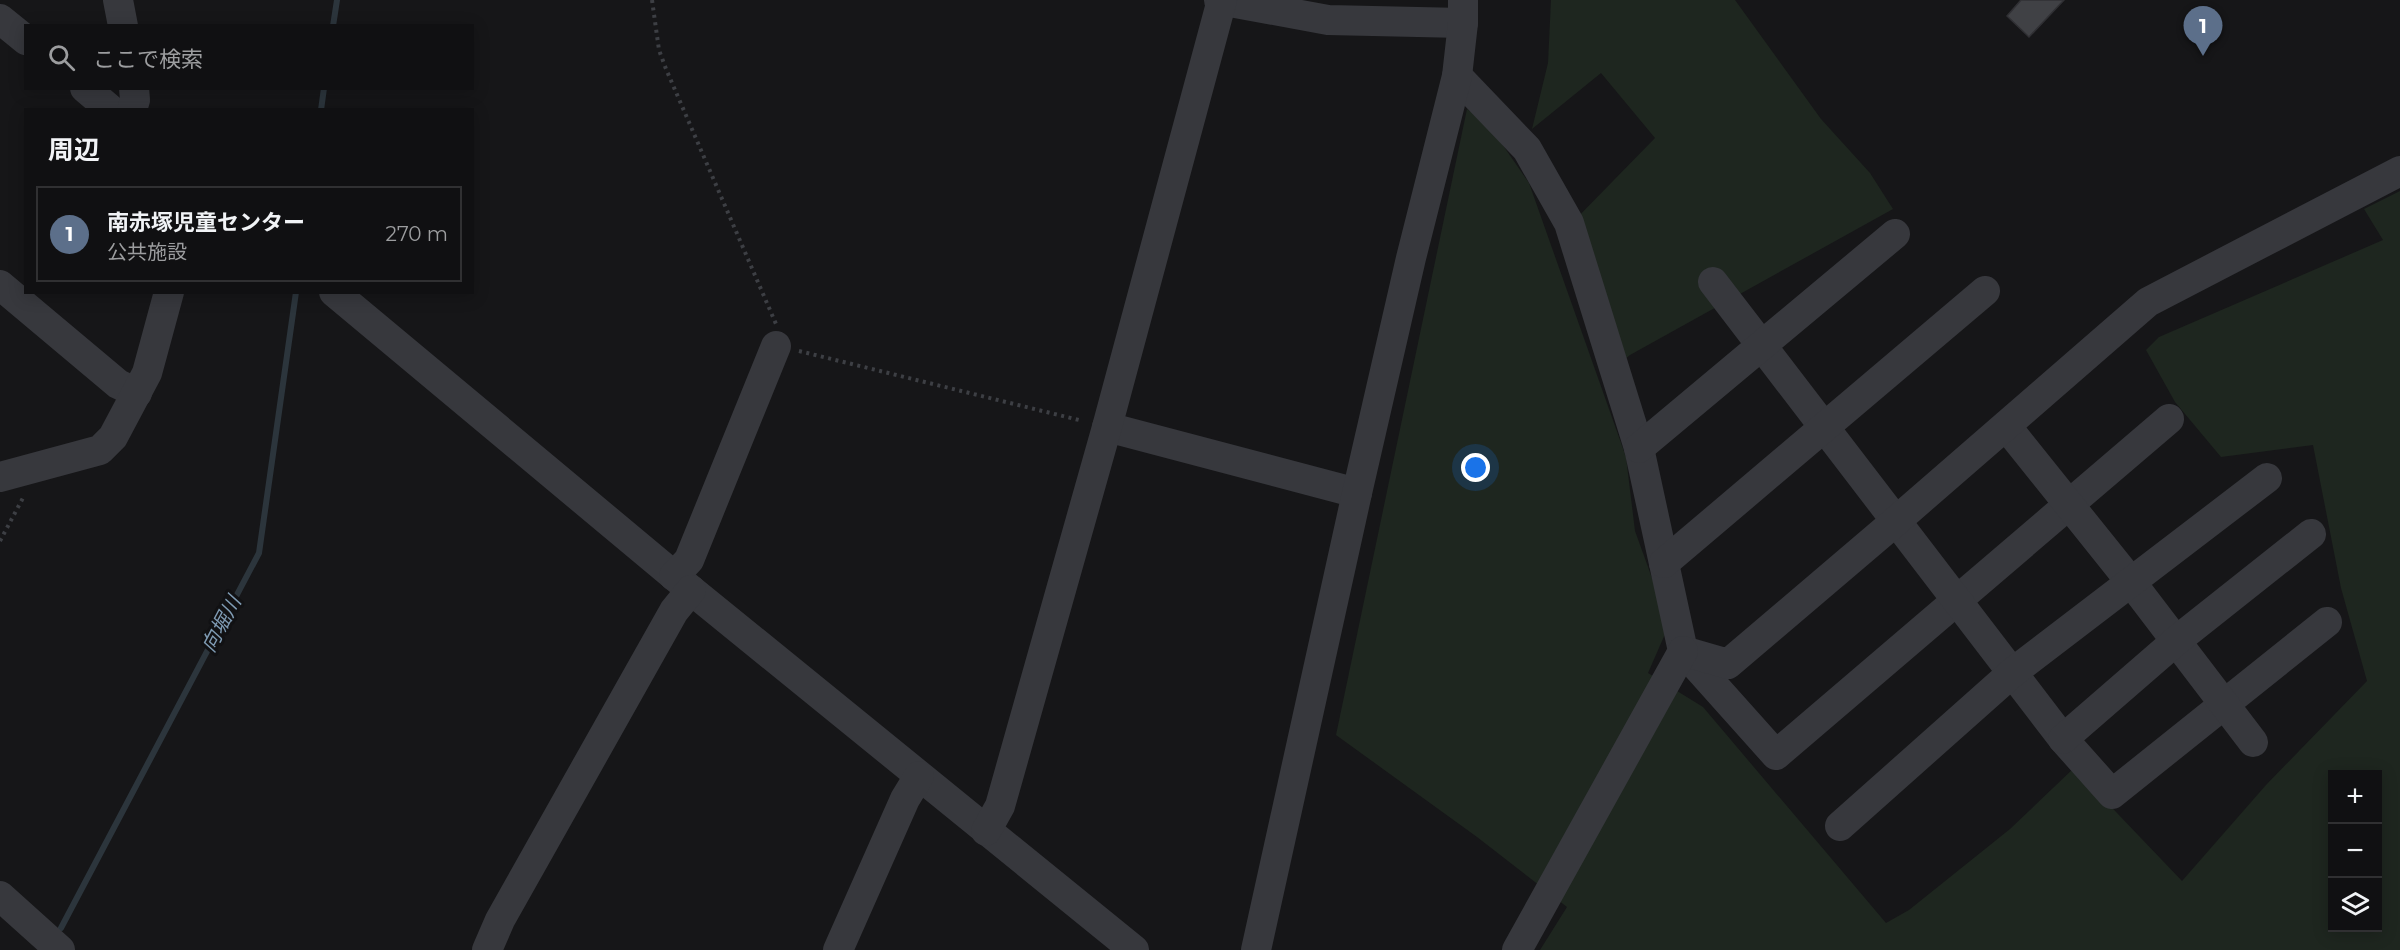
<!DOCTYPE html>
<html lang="ja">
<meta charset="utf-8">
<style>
body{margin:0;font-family:Montserrat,"Noto Sans JP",sans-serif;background:#1e1e20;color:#f1f3f6}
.controls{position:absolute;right:18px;bottom:18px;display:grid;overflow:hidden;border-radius:0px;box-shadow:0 3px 15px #0003}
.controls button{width:54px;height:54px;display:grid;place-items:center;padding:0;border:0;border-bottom:2px solid #303032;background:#101012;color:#f1f3f6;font:30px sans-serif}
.you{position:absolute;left:1476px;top:468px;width:21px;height:21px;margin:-15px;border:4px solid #fff;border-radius:50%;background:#1a73e8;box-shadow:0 0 0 9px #1a73e833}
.badge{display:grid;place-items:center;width:39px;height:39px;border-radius:50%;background:#ea580c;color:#fff;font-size:20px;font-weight:700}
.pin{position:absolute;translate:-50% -50px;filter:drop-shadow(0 2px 3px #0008)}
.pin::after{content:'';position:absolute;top:32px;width:21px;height:18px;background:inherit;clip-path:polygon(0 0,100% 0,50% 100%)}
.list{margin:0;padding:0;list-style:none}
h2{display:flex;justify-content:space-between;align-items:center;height:78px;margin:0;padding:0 24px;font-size:26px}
h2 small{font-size:20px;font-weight:400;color:#9c9d9f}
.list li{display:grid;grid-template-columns:39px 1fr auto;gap:18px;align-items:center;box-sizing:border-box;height:96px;margin:0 12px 12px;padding:0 12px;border:2px solid #303032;border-radius:0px}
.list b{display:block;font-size:22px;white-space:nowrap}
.list p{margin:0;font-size:20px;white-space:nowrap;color:#9c9d9f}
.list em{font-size:20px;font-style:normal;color:#9c9d9f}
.icon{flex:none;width:33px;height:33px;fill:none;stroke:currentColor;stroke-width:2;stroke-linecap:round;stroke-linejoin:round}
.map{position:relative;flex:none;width:2400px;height:950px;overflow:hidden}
.search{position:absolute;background:#101012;box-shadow:0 3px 15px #0003;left:24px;top:24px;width:450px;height:66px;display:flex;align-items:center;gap:15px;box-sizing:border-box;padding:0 21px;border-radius:0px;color:#9c9d9f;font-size:22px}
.panel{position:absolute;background:#101012;box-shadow:0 3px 15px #0003;left:24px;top:108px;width:450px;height:186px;border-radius:0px}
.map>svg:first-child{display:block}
.green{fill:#1e261f;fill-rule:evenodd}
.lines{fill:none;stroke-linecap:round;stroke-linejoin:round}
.stream{stroke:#2c353c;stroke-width:6}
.building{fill:#404145;stroke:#303034;stroke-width:1.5}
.path{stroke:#3d3f44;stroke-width:4;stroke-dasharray:3 4.5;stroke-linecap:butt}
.minor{stroke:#37383d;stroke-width:30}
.labels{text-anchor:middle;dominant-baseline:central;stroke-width:6;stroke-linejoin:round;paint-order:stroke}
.water-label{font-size:20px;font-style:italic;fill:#7f9bb3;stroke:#111113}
</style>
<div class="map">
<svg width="2400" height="950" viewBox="0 0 2400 950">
<rect width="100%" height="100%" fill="#161618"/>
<g class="green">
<polygon points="1551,0 1735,0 1821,119 1870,173 1893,209 1630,355 1620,363 1569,226 1655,138 1601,73 1532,129 1548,63"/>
<path d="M1467 109 1489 125 1529 183 1626 457 1635 531 1669 625 1648 673 1703 707 1886 923 1909 910 2010 829 2074 768 2182 881 2266 785 2367 681 2341 588 2313 445 2221 457 2175 402 2146 350 2159 337 2383 240 2364 209 2400 191V950H1540L1567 907 1477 837 1336 735ZM2332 774H2378V928H2332Z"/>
</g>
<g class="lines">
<g class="stream">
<polyline points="333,26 337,0"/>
<polyline points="321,110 324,88"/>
<polyline points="61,928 259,553 296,292"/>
</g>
</g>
<polygon class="building" points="2021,0 2064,0 2029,37 2007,16"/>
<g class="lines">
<g class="path">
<polyline points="652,0 659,50 666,69 776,324"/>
<polyline points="799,351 1083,421"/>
<polyline points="0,541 24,496"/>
</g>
<g class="minor">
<polyline points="118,0 123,26"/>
<polyline points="1219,0 1328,20 1463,23"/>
<polyline points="0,19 26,40"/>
<polyline points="1457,76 1527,149 1569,223 1639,448 1683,651 1776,755 2169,419"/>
<polyline points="85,88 111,110"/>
<polyline points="132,110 135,100 134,88"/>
<polyline points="1713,282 2063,739 2112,794 2327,622"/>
<polyline points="0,285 118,384 137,393"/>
<polyline points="334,292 691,590 1134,950"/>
<polyline points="2006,426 2131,582 2253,742"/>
<polyline points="1107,427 1357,493"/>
<polyline points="1639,448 1895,234"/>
<polyline points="0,477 100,450 113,437 147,373 169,292"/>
<polyline points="1664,563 1985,291"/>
<polyline points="674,576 689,560 776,346"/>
<polyline points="1683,651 1728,664 1896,521 2148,302 2400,171"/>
<polyline points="2063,739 2176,641 2311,534"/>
<polyline points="1840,826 2012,673 2267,478"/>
<polyline points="986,831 1000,806 1107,427 1222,0"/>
<polyline points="0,896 60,950"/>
<polyline points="487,950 500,920 674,611 691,590"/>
<polyline points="838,950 905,799 919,776"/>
<polyline points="1256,950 1357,493 1411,258 1457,76 1463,23 1463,0"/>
<polyline points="1517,950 1683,651"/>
</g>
</g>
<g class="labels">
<g class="water-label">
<text transform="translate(221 624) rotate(-62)">向堀川</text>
</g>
</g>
</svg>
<div class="controls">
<button>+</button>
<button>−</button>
<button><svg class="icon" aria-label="layers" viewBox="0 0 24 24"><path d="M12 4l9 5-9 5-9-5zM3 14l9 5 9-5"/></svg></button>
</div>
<div class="you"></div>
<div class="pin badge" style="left:2203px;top:56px;background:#5c6f8a">1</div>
<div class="search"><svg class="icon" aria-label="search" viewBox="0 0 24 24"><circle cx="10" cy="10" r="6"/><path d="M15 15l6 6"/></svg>ここで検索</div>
<section class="panel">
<h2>周辺<small></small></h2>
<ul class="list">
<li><span class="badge" style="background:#5c6f8a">1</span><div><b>南赤塚児童センター</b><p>公共施設</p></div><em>270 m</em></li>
</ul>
</section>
</div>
